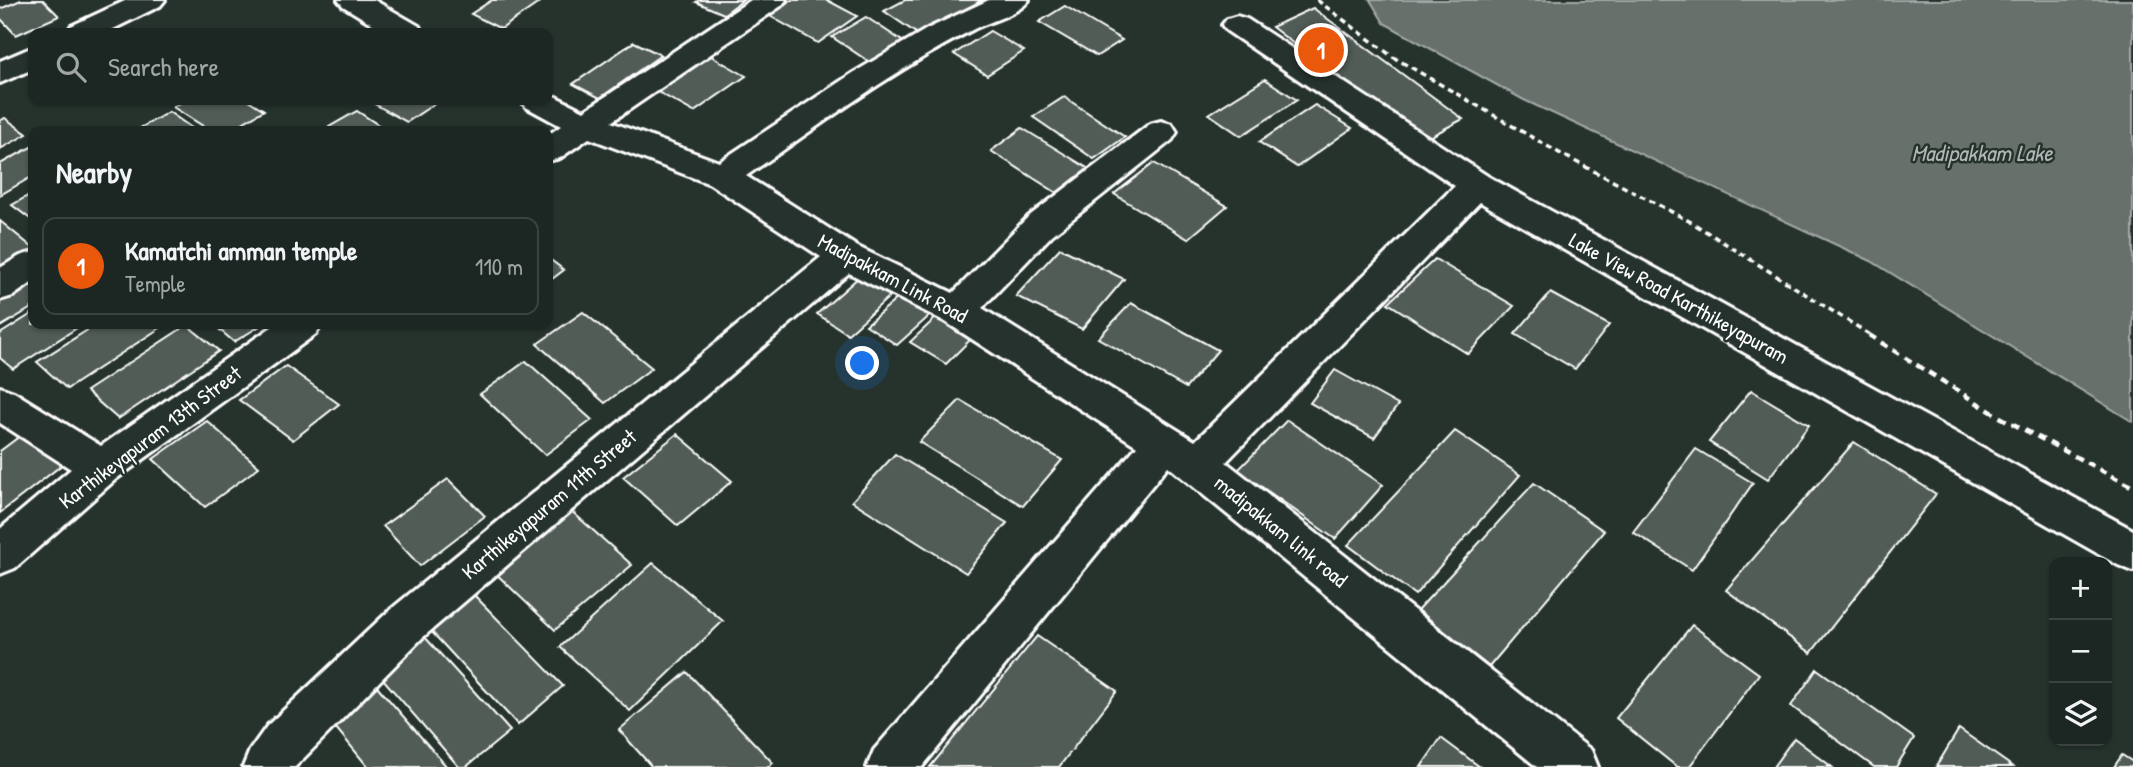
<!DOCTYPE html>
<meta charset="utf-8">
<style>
body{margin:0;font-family:"Patrick Hand",sans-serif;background:#29322f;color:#f1f3f6}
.controls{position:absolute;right:21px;bottom:21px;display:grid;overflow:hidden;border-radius:14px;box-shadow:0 2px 5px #0004}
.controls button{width:63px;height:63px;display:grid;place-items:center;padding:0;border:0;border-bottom:2px solid #3a4340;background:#1c2622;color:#f1f3f6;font:35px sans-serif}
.you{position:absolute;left:863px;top:364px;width:24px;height:24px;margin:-18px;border:5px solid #fff;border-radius:50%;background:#1a73e8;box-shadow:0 0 0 10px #1a73e833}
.badge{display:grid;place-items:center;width:46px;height:46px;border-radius:50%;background:#ea580c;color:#fff;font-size:23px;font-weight:700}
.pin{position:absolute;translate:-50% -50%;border:4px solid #fff;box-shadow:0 2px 7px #0006}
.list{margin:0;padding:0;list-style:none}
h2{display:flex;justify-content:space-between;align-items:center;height:91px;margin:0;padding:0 28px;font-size:30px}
h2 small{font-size:23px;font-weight:400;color:#a0a5a5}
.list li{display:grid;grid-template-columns:46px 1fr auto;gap:21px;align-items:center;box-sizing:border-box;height:98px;margin:0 14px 14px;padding:0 14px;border:2px solid #3a4340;border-radius:14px}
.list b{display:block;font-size:26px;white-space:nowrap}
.list p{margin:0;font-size:23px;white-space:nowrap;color:#a0a5a5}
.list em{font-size:23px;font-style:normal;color:#a0a5a5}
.icon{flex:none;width:38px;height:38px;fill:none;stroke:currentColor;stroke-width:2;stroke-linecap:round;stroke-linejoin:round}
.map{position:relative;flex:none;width:2133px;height:767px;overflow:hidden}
.search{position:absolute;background:#1c2622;box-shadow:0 2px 5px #0004;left:28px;top:28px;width:525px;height:77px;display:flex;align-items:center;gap:18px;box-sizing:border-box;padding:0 24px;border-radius:14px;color:#a0a5a5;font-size:26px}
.panel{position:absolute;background:#1c2622;box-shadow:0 2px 5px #0004;left:28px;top:126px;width:525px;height:203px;border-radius:14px}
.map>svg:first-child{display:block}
.water{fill:#67706c;stroke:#a4a9a7;stroke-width:2}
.building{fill:#515c57;stroke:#fff;stroke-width:2}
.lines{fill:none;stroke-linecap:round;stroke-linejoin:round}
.street-casing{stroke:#fff;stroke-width:6}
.path-far1{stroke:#fff;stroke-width:3.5;stroke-dasharray:6 4.5;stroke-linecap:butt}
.path{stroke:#fff;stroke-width:4.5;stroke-dasharray:8 6;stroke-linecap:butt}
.street{fill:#26332d;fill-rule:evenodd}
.labels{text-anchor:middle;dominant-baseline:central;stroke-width:5;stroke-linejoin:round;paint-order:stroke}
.street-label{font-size:21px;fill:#fff;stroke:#26332d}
.water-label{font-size:23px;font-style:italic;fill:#b3b8b6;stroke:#26332d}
</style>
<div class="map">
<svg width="2133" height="767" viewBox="0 0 2133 767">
<rect width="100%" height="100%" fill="#26332d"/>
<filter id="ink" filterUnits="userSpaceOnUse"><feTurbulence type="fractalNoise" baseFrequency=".0143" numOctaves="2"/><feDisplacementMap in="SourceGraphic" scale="14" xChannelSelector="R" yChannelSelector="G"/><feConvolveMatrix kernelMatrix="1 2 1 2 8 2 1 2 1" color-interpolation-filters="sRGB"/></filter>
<g filter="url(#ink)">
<polygon class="water" points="1370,0 2133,0 2133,422 1871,261 1524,100 1384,23"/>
<g class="building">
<polygon points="21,0 43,0 59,16 16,35 0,18 0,9"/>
<polygon points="492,0 543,0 501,29 471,14"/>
<polygon points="699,0 743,0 724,14 696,2"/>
<polygon points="791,0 827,0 857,16 818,43 768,15"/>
<polygon points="905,0 982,0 919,35 884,11"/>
<polygon points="1065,6 1122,40 1097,56 1039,22"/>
<polygon points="1313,8 1463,119 1420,142 1272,27"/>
<polygon points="866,17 911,47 877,67 832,37"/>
<polygon points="990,31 1024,51 987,75 954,54"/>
<polygon points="634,42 661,55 600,98 573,84"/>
<polygon points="711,56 746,76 694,112 658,92"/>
<polygon points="1265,79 1297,100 1241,136 1209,114"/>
<polygon points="1064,97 1125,137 1094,159 1033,117"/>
<polygon points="185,100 248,100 264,110 229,131 211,131 173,107"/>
<polygon points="374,100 440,100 407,122 371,102"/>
<polygon points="1315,105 1352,128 1297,167 1259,142"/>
<polygon points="357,111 383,128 377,131 322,131"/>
<polygon points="169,112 196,131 135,131"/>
<polygon points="5,118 27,134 0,149 0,121"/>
<polygon points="1022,128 1089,169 1057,193 991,151"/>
<polygon points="33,146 33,176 0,195 0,164"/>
<polygon points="1154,163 1227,206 1188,239 1114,194"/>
<polygon points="33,193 33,221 12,205"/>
<polygon points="0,221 33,248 33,252 0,272"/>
<polygon points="1060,248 1124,279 1082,329 1016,296"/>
<polygon points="548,258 564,270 548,282"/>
<polygon points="1435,259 1514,306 1468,354 1388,303"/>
<polygon points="868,269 899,288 848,334 817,314"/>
<polygon points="33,282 33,307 0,327 0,302"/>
<polygon points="905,292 935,311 897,345 866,325"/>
<polygon points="1550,293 1609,325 1575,369 1515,334"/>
<polygon points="1131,303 1218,350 1186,388 1098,338"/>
<polygon points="583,312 652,368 605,403 537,344"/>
<polygon points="942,312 977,333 946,364 910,342"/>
<polygon points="33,313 33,324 83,324 13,369 0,358 0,334"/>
<polygon points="97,324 166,324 67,389 37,362"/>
<polygon points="213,324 263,324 234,342"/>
<polygon points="187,325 219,351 118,419 86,391"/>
<polygon points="526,361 592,420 545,455 480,394"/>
<polygon points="286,366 339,404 293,440 239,400"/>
<polygon points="1335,370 1398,405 1374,438 1310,403"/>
<polygon points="1751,390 1809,425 1768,479 1709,442"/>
<polygon points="960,400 1062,460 1023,506 919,442"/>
<polygon points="1287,420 1383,485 1335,539 1238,470"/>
<polygon points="207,421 259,467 205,507 153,459"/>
<polygon points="1455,431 1520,475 1415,595 1348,545"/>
<polygon points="677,434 732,481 678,526 623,477"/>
<polygon points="20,436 63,464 0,513 0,451"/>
<polygon points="1854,442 1936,494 1811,653 1726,590"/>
<polygon points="1696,449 1753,483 1692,570 1633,532"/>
<polygon points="895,454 1007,523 966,573 852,501"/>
<polygon points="448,479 485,516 420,566 383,526"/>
<polygon points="1534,483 1604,531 1489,667 1418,610"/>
<polygon points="568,508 632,565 555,630 491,569"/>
<polygon points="653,563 723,621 630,711 560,647"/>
<polygon points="474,595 563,686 518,725 430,630"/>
<polygon points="1692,625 1759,674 1689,767 1677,767 1616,718"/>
<polygon points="423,635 510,731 466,767 459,767 376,671"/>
<polygon points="1037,636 1117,691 1059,767 930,767"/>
<polygon points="1817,669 1914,738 1896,767 1874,767 1791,706"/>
<polygon points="687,672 773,763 768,767 652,767 619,730"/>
<polygon points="377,686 447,767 368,767 331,722"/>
<polygon points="1959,729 2013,767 1936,767"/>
<polygon points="1441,738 1480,767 1421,767"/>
<polygon points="1794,738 1832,767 1773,767"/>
<polygon points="2122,755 2133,762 2133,767 2114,767"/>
</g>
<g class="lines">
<g class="street-casing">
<g id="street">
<polygon points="127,0 165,0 160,6 105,33 67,33 71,26"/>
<polygon points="338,0 374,0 419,26 423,33 387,33 343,6"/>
<path d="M751 0H786L781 6 611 122 719 162 853 73 927 29 989 0H1029C1018 15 989 21 972 30 892 71 820 125 746 176L858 247 953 293 1028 217 1150 124 1161 121 1172 124 1177 132 1172 140 1052 235 982 308 1195 441 1455 186 1227 31 1222 25 1227 19 1237 16 1247 19 1489 177 2133 530V571L2118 565 1480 202 1226 462 1591 750 1598 767H1537L1168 466 922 767H867L874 750 1137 446 944 321 849 273 422 638 295 767H243L250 750 267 726 390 610 821 257 710 184 589 138 560 158 548 161V135L561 126 526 107 521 100H548V93L584 111Z"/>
<polygon points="33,47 33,69 0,83 0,61"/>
<polygon points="33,252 33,282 13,296 0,300 0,268 20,256"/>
<polygon points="276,324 322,324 316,334 116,479 15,568 0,574 0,529 71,469 0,423 0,387 14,392 101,446"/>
</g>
</g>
<polyline class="path-far1" points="1317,0 1393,57 1561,154 1691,222 1872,336"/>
<polyline class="path" points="1869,335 1998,416 2133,487"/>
<use href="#street" class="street"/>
</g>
</g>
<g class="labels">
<g class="street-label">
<text transform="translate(893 278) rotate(28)">Madipakkam Link Road</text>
<text transform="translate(1679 298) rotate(29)">Lake View Road Karthikeyapuram</text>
<text transform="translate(150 437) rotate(-37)">Karthikeyapuram 13th Street</text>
<text transform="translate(549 504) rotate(-40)">Karthikeyapuram 11th Street</text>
<text transform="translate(1281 531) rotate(39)">madipakkam link road</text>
</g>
<g class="water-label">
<text x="1982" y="152">Madipakkam Lake</text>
</g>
</g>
</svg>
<div class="controls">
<button>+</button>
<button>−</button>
<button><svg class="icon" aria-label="layers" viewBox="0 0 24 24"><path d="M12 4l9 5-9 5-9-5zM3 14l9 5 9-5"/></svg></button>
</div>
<div class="you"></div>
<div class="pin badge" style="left:1321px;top:50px">1</div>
<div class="search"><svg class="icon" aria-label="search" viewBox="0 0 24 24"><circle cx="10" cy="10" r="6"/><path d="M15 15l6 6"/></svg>Search here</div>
<section class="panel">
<h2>Nearby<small></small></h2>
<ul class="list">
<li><span class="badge">1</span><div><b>Kamatchi amman temple</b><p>Temple</p></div><em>110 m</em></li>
</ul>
</section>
</div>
